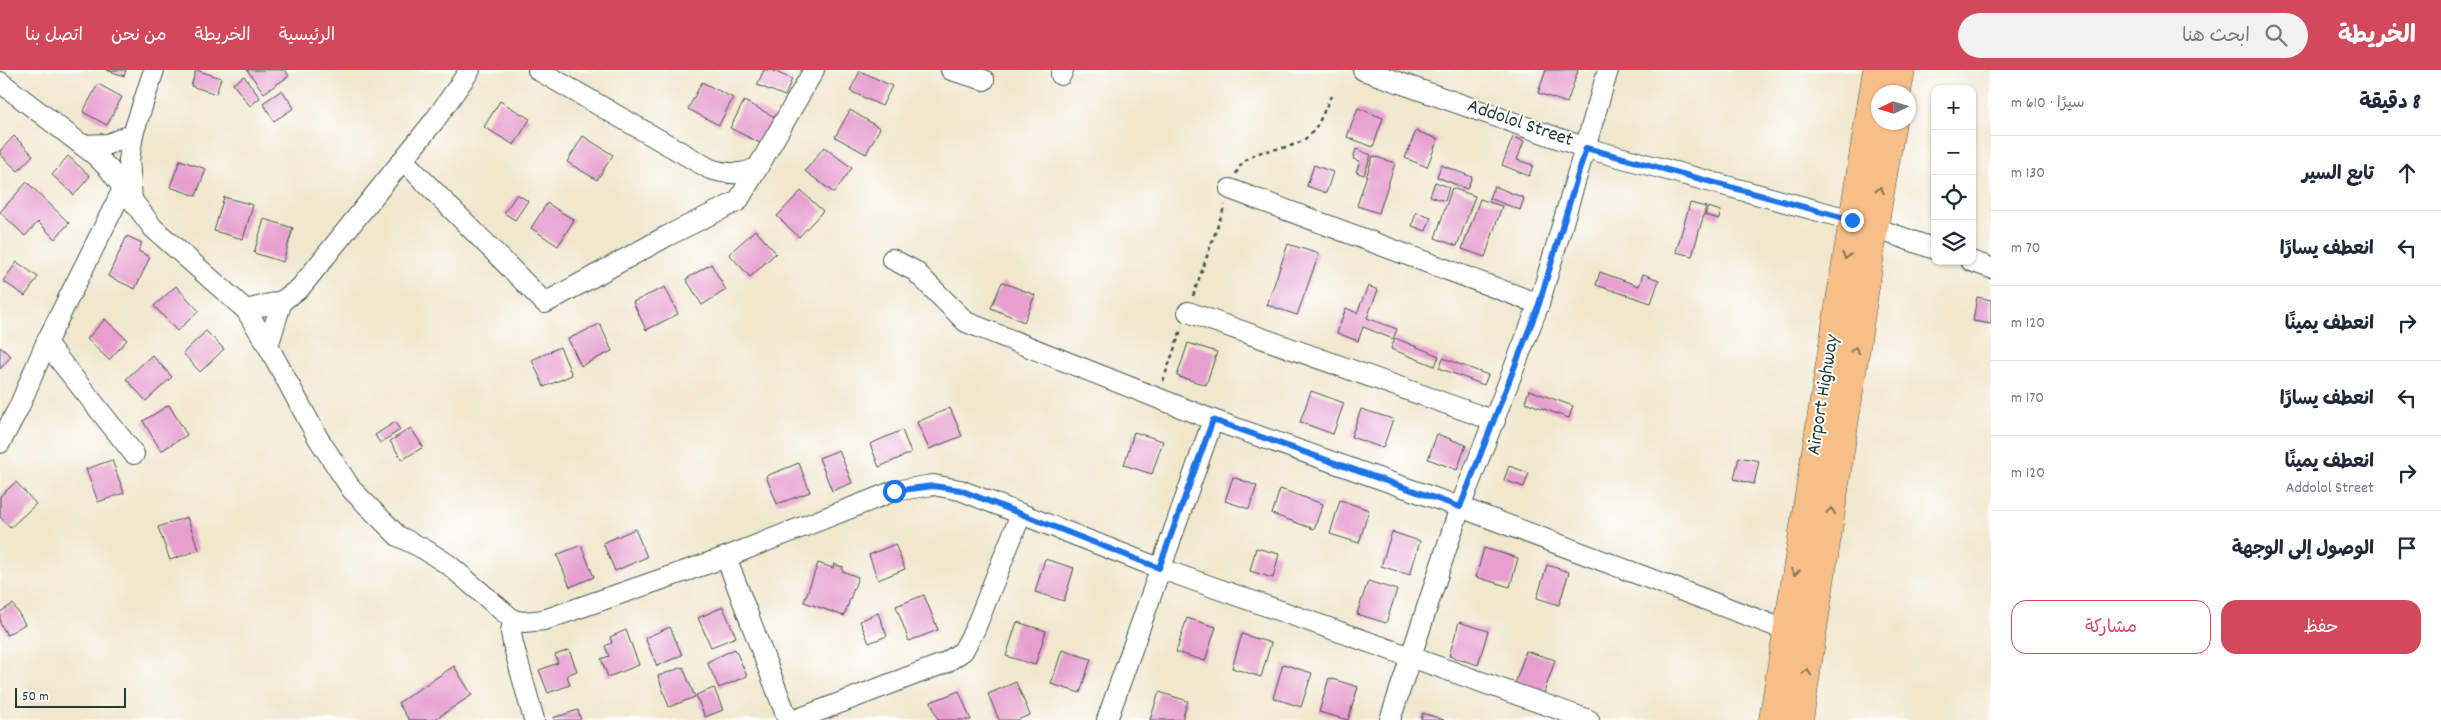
<!DOCTYPE html>
<html lang="ar">
<meta charset="utf-8">
<style>
body{margin:0;font-family:Dekko,"Playpen Sans Arabic",sans-serif;background:#f2f2f3;color:#1f2937;direction:rtl}
.controls{position:absolute;right:15px;top:15px;display:grid;overflow:hidden;border-radius:10px;box-shadow:0 1px 4px #0004}
.controls button{width:45px;height:45px;display:grid;place-items:center;padding:0;border:0;border-bottom:1px solid #e0e1e3;background:#fff;color:#1f2937;font:25px sans-serif}
.compass{position:absolute;left:1871px;top:15px;width:45px;height:45px;border-radius:50%;background:#fff;box-shadow:0 1px 4px #0004;rotate:266deg}
.scale{position:absolute;left:15px;bottom:12px;width:111px;box-sizing:border-box;padding-left:5px;border:2px solid #1f3d34;border-top:0;font-size:14px;line-height:18px;white-space:nowrap;color:#1f3d34;-webkit-text-stroke:4px #fff;paint-order:stroke}
.stop{position:absolute;width:15px;height:15px;margin:-11px;border:4px solid #1a73e8;border-radius:50%;background:#fff}
.stop.end{background:#1a73e8;border-color:#fff;box-shadow:0 1px 5px #0008}
.list{margin:0;padding:0;list-style:none}
h2{display:flex;justify-content:space-between;align-items:center;height:65px;margin:0;padding:0 20px;font-size:21px}
h2 small{font-size:16px;font-weight:400;color:#747a83}
.list li{display:grid;grid-template-columns:32px 1fr auto;gap:15px;align-items:center;box-sizing:border-box;height:75px;padding:0 20px;border-top:1px solid #e0e1e3}
.list b{display:block;font-size:19px;white-space:nowrap}
.list p{margin:0;font-size:16px;white-space:nowrap;color:#747a83}
.list em{font-size:16px;font-style:normal;color:#747a83}
.actions{display:flex;gap:10px;padding:15px 20px}
.actions a{flex:1;padding:11px 0;border:1px solid #d1495b;border-radius:15px;text-align:center;font-size:18px;color:#d1495b}
.actions .main{background:#d1495b;color:#fff}
.icon{flex:none;width:28px;height:28px;fill:none;stroke:currentColor;stroke-width:2;stroke-linecap:round;stroke-linejoin:round}
.map{position:relative;flex:none;width:1991px;height:650px;overflow:hidden;direction:ltr}
header{display:flex;align-items:center;gap:30px;box-sizing:border-box;height:70px;padding:0 25px;background:#d1495b;color:#fff}
header strong{font-size:24px}
nav{display:flex;gap:28px;margin-inline-start:auto;font-size:18px}
.search{width:350px;height:45px;background:#f2f2f3;display:flex;align-items:center;gap:12px;box-sizing:border-box;padding:0 18px;border-radius:28px;color:#747a83;font-size:19px}
main{display:flex}
aside{flex:1;background:#fff}
.map>svg:first-child{display:block}
.building{fill:#e79fcf}
.lines{fill:none;stroke-linecap:round;stroke-linejoin:round}
.minor-casing{stroke:#3e564b;stroke-width:22}
.highway-casing{stroke:#3e564b;stroke-width:29}
.path{stroke:#3e564b;stroke-width:2.5;stroke-dasharray:4 4;stroke-linecap:butt}
.minor{stroke:#fff;stroke-width:20}
.highway{stroke:#f7be88;stroke-width:28}
.oneway{stroke:#80775a}
.route{stroke:#1a73e8;stroke-width:6}
.labels{text-anchor:middle;dominant-baseline:central;stroke-width:4;stroke-linejoin:round;paint-order:stroke}
.street-label{font-size:20px;fill:#1f3d34;stroke:#fff}
</style>
<header>
<strong>الخريطة</strong>
<div class="search"><svg class="icon" aria-label="search" viewBox="0 0 24 24"><circle cx="10" cy="10" r="6"/><path d="M15 15l6 6"/></svg>ابحث هنا</div>
<nav><a>الرئيسية</a><a>الخريطة</a><a>من نحن</a><a>اتصل بنا</a></nav>
</header>
<main>
<aside>
<h2>8 دقيقة<small>سيرًا · 610 m</small></h2>
<ul class="list">
<li><svg class="icon" aria-label="ahead" viewBox="0 0 24 24"><path d="M12 20V5M6 11l6-6 6 6"/></svg><div><b>تابع السير</b></div><em>130 m</em></li>
<li><svg class="icon" aria-label="left" viewBox="0 0 24 24"><path d="M17 20v-9H6M10 6l-5 5 5 5"/></svg><div><b>انعطف يسارًا</b></div><em>70 m</em></li>
<li><svg class="icon" aria-label="right" viewBox="0 0 24 24"><path d="M7 20v-9h11M14 6l5 5-5 5"/></svg><div><b>انعطف يمينًا</b></div><em>120 m</em></li>
<li><svg class="icon" aria-label="left" viewBox="0 0 24 24"><path d="M17 20v-9H6M10 6l-5 5 5 5"/></svg><div><b>انعطف يسارًا</b></div><em>170 m</em></li>
<li><svg class="icon" aria-label="right" viewBox="0 0 24 24"><path d="M7 20v-9h11M14 6l5 5-5 5"/></svg><div><b>انعطف يمينًا</b><p>Addolol Street</p></div><em>120 m</em></li>
<li><svg class="icon" aria-label="arrive" viewBox="0 0 24 24"><path d="M6 21V4h12l-3 4 3 4H6"/></svg><div><b>الوصول إلى الوجهة</b></div></li>
</ul>
<div class="actions"><a class="main">حفظ</a><a>مشاركة</a></div>
</aside>
<div class="map">
<svg width="1991" height="650" viewBox="0 0 1991 650">
<rect width="100%" height="100%" fill="#fff"/>
<filter id="ink" filterUnits="userSpaceOnUse"><feTurbulence type="fractalNoise" baseFrequency=".02" numOctaves="2"/><feDisplacementMap in="SourceGraphic" scale="10" xChannelSelector="R" yChannelSelector="G"/><feConvolveMatrix kernelMatrix="1 2 1 2 8 2 1 2 1" color-interpolation-filters="sRGB"/></filter>
<filter id="wash" filterUnits="userSpaceOnUse"><feTurbulence type="fractalNoise" baseFrequency=".0096" numOctaves="4" result="noise"/><feDisplacementMap in="SourceGraphic" scale="20" xChannelSelector="R" yChannelSelector="G"/><feGaussianBlur stdDeviation="1.12" result="paint"/><feColorMatrix in="noise" values="0 0 0 0 0 0 0 0 0 0 0 0 0 0 0 0 0 1.4 0 .05"/><feComposite in="paint" operator="in"/></filter>
<g filter="url(#wash)">
<rect width="100%" height="100%" fill="#f1e7cd"/>
<g id="blocks">
<g class="building">
<polygon points="106,0 126,0 124,6"/>
<polygon points="196,0 221,8 216,24 191,16"/>
<polygon points="247,0 285,0 289,6 264,23"/>
<polygon points="764,0 771,0 792,9 785,26 757,15"/>
<polygon points="1546,0 1578,0 1567,33 1538,23"/>
<polygon points="860,1 892,16 882,36 850,21"/>
<polygon points="244,6 260,28 250,36 233,14"/>
<polygon points="702,12 733,28 719,55 688,39"/>
<polygon points="98,14 122,27 107,55 83,42"/>
<polygon points="282,20 294,38 274,51 263,33"/>
<polygon points="500,31 530,49 514,75 484,57"/>
<polygon points="744,31 775,47 762,74 730,58"/>
<polygon points="1358,38 1383,48 1373,77 1347,67"/>
<polygon points="850,40 880,58 866,84 835,67"/>
<polygon points="1416,61 1438,69 1427,97 1405,88"/>
<polygon points="14,66 33,85 18,101 0,84 0,81"/>
<polygon points="583,66 613,85 597,110 567,92"/>
<polygon points="1513,67 1524,71 1517,90 1533,95 1529,106 1502,95"/>
<polygon points="824,77 852,98 834,123 805,101"/>
<polygon points="1356,79 1371,85 1364,105 1356,102 1360,91 1353,89"/>
<polygon points="68,86 90,106 74,125 52,105"/>
<polygon points="1373,86 1395,93 1379,143 1357,136"/>
<polygon points="180,90 206,99 196,126 170,117"/>
<polygon points="1314,95 1333,102 1326,123 1307,116"/>
<polygon points="1441,95 1472,107 1467,119 1437,107"/>
<polygon points="27,112 69,153 55,169 38,152 25,166 0,142"/>
<polygon points="1435,112 1449,117 1445,131 1430,126"/>
<polygon points="1494,116 1524,128 1520,140 1489,128"/>
<polygon points="1452,118 1475,126 1457,176 1435,168"/>
<polygon points="801,121 823,141 799,167 777,146"/>
<polygon points="517,124 528,131 515,150 504,143"/>
<polygon points="224,127 253,135 243,169 214,161"/>
<polygon points="1480,129 1502,136 1485,187 1462,179"/>
<polygon points="547,133 574,150 558,176 531,158"/>
<polygon points="1690,133 1706,137 1692,186 1676,182"/>
<polygon points="1708,137 1721,141 1719,149 1705,145"/>
<polygon points="1416,142 1431,147 1426,161 1412,156"/>
<polygon points="264,149 293,158 283,192 254,183"/>
<polygon points="755,160 776,183 750,207 729,184"/>
<polygon points="127,166 142,173 138,181 150,187 135,219 108,206"/>
<polygon points="1288,174 1319,184 1297,245 1267,235"/>
<polygon points="17,192 38,207 25,226 3,211"/>
<polygon points="711,194 726,220 702,235 686,209"/>
<polygon points="1600,202 1639,216 1643,204 1659,210 1651,233 1596,215"/>
<polygon points="1002,212 1035,225 1024,252 991,238"/>
<polygon points="176,216 199,241 177,261 154,236"/>
<polygon points="1368,216 1378,220 1367,248 1397,259 1393,269 1363,257 1358,271 1337,263 1346,238 1357,243"/>
<polygon points="665,217 678,244 646,260 633,232"/>
<polygon points="1977,227 1991,230 1991,254 1973,251"/>
<polygon points="105,249 127,270 109,290 87,269"/>
<polygon points="600,254 612,281 581,296 568,269"/>
<polygon points="206,261 224,279 200,302 183,283"/>
<polygon points="1395,268 1439,286 1435,296 1391,279"/>
<polygon points="1188,273 1217,282 1206,315 1177,306"/>
<polygon points="0,277 11,286 0,299"/>
<polygon points="560,277 572,305 544,317 532,290"/>
<polygon points="152,285 172,307 146,331 126,309"/>
<polygon points="1443,288 1488,305 1484,315 1439,298"/>
<polygon points="1529,320 1573,336 1569,348 1525,332"/>
<polygon points="1311,321 1344,333 1333,364 1300,352"/>
<polygon points="169,335 187,365 161,381 143,351"/>
<polygon points="950,338 962,366 929,379 917,352"/>
<polygon points="1361,339 1393,349 1383,378 1351,367"/>
<polygon points="395,352 400,360 380,373 375,365"/>
<polygon points="411,358 423,377 402,390 390,371"/>
<polygon points="902,360 911,383 879,397 870,374"/>
<polygon points="1134,362 1163,371 1152,404 1124,395"/>
<polygon points="1437,364 1466,375 1457,400 1428,389"/>
<polygon points="839,380 852,413 832,421 819,388"/>
<polygon points="1739,387 1759,391 1754,414 1734,409"/>
<polygon points="112,390 124,423 98,432 86,399"/>
<polygon points="799,393 810,422 777,434 766,406"/>
<polygon points="1509,396 1529,403 1524,417 1504,410"/>
<polygon points="1233,407 1257,416 1249,439 1225,431"/>
<polygon points="16,412 36,434 10,458 0,447 0,426"/>
<polygon points="1280,419 1323,434 1314,459 1272,444"/>
<polygon points="1340,430 1369,440 1359,473 1330,464"/>
<polygon points="187,447 199,480 170,490 158,457"/>
<polygon points="635,459 647,487 615,501 603,473"/>
<polygon points="1392,462 1420,471 1410,505 1381,496"/>
<polygon points="895,474 905,499 878,510 869,485"/>
<polygon points="581,475 594,507 570,517 557,485"/>
<polygon points="1256,478 1279,484 1273,508 1250,501"/>
<polygon points="1484,478 1518,488 1510,517 1476,507"/>
<polygon points="1045,489 1074,498 1064,531 1035,522"/>
<polygon points="818,493 833,498 834,494 843,497 842,501 858,507 844,546 804,532"/>
<polygon points="1547,495 1569,502 1559,535 1537,528"/>
<polygon points="1368,511 1397,520 1386,553 1357,544"/>
<polygon points="924,525 938,560 909,571 896,536"/>
<polygon points="13,534 25,554 7,565 0,553 0,542"/>
<polygon points="723,537 736,567 711,577 698,548"/>
<polygon points="878,543 887,566 869,573 860,551"/>
<polygon points="1187,548 1216,557 1205,591 1176,582"/>
<polygon points="1017,552 1046,561 1035,595 1006,586"/>
<polygon points="1459,552 1488,561 1478,595 1449,586"/>
<polygon points="670,557 682,585 657,596 645,568"/>
<polygon points="626,560 639,595 608,607 601,589 609,586 605,576 612,573 610,567"/>
<polygon points="1242,564 1271,573 1261,607 1232,598"/>
<polygon points="735,579 747,606 719,618 707,592"/>
<polygon points="569,580 577,601 567,605 570,615 548,623 539,600 558,593 555,585"/>
<polygon points="1062,580 1091,589 1080,623 1051,614"/>
<polygon points="1526,581 1555,590 1544,623 1515,614"/>
<polygon points="1283,594 1312,603 1301,637 1273,628"/>
<polygon points="454,596 472,625 434,650 409,650 398,633"/>
<polygon points="683,597 695,627 669,637 658,606"/>
<polygon points="1329,608 1358,617 1348,650 1319,642"/>
<polygon points="1016,612 1030,645 1017,650 999,650 988,624"/>
<polygon points="714,618 723,640 705,647 696,625"/>
<polygon points="959,621 971,650 938,650 931,632"/>
<polygon points="1159,622 1188,631 1182,650 1150,650"/>
<polygon points="578,640 581,650 554,650 553,648"/>
<polygon points="1423,643 1444,650 1421,650"/>
</g>
</g>
</g>
<g filter="url(#ink)">
<use href="#blocks" fill-opacity="0" stroke="#3e564b" stroke-width="1"/>
<g class="lines">
<g class="minor-casing">
<g id="minor">
<path d="M538 0 710 99C727 104 742 106 758 97L814 0"/>
<polyline points="951,0 984,10"/>
<polyline points="1363,0 1586,78 1852,150 1935,179"/>
<polyline points="1061,5 1063,0"/>
<polyline points="0,12 95,85 109,99 153,158 246,240 282,231 300,218 435,50 470,0"/>
<polyline points="82,75 108,74 133,64 154,0"/>
<polyline points="403,90 545,233 667,166 738,131 758,97"/>
<polyline points="1230,119 1539,234"/>
<polyline points="132,129 129,90 133,64"/>
<polyline points="892,189 915,201 966,252 1213,350 1460,437 1799,565"/>
<polyline points="1971,191 1991,198"/>
<polyline points="246,240 268,276 318,368 352,420 398,466 424,479 449,495 513,550 524,552 544,550 726,487 894,421 933,415 960,420 1159,498 1589,650"/>
<polyline points="1188,242 1495,351"/>
<polyline points="46,273 134,384"/>
<polyline points="268,276 282,231"/>
<polyline points="0,373 19,337 46,273 124,117"/>
<polyline points="726,487 788,650"/>
<polyline points="513,550 511,562 513,574 534,650"/>
<polyline points="795,650 945,593 963,581 975,559 1021,444"/>
<polyline points="1107,650 1213,350"/>
<polyline points="1390,650 1460,437 1539,234 1608,0"/>
</g>
</g>
<g class="highway-casing">
<g id="highway">
<polyline points="1897,22 1901,0"/>
<polyline points="1773,650 1877,0"/>
<polyline points="1799,650 1874,158 1892,52"/>
</g>
</g>
<g class="path">
<path d="M1236 104C1248 73 1283 85 1305 69 1318 60 1324 40 1331 26"/>
<polyline points="1193,226 1225,135"/>
<polyline points="1163,311 1182,257"/>
</g>
<use href="#minor" class="minor"/>
<use href="#highway" class="highway"/>
</g>
<defs><path id="oneway-chevron" d="M-2-3.5L2.5 0L-2 3.5" fill="none" stroke-width="1.6" stroke-linecap="round" stroke-linejoin="round" transform="scale(1.25)"/></defs>
<g class="oneway">
<use href="#oneway-chevron" transform="translate(1880 120) rotate(-80)"/>
<use href="#oneway-chevron" transform="translate(1846 186) rotate(99)"/>
<use href="#oneway-chevron" transform="translate(1855 280) rotate(-82)"/>
<use href="#oneway-chevron" transform="translate(1831 441) rotate(-82)"/>
<use href="#oneway-chevron" transform="translate(1795 502) rotate(99)"/>
<use href="#oneway-chevron" transform="translate(1807 602) rotate(-81)"/>
</g>
</g>
<g class="lines" filter="url(#ink)">
<polyline class="route" points="894,421 933,416 960,420 1159,498 1213,350 1460,437 1539,234 1586,78 1852,150"/>
</g>
<g class="labels">
<g class="street-label">
<text transform="translate(1520 54) rotate(19)">Addolol Street</text>
<text transform="translate(1824 325) rotate(-81)">Airport Highway</text>
</g>
</g>
</svg>
<div class="controls">
<button>+</button>
<button>−</button>
<button><svg class="icon" aria-label="locate" viewBox="0 0 24 24"><circle cx="12" cy="12" r="6"/><path d="M12 2v4M12 18v4M2 12h4M18 12h4"/></svg></button>
<button><svg class="icon" aria-label="layers" viewBox="0 0 24 24"><path d="M12 4l9 5-9 5-9-5zM3 14l9 5 9-5"/></svg></button>
</div>
<svg class="compass" viewBox="-18 -18 36 36"><path d="M0-13l5 13h-10z" fill="#e53935"/><path d="M0 13l5-13h-10z" fill="#747a83"/></svg>
<div class="scale">50 m</div>
<div class="stop" style="left:894px;top:421px"></div>
<div class="stop end" style="left:1852px;top:150px"></div>
</div>
</main>
